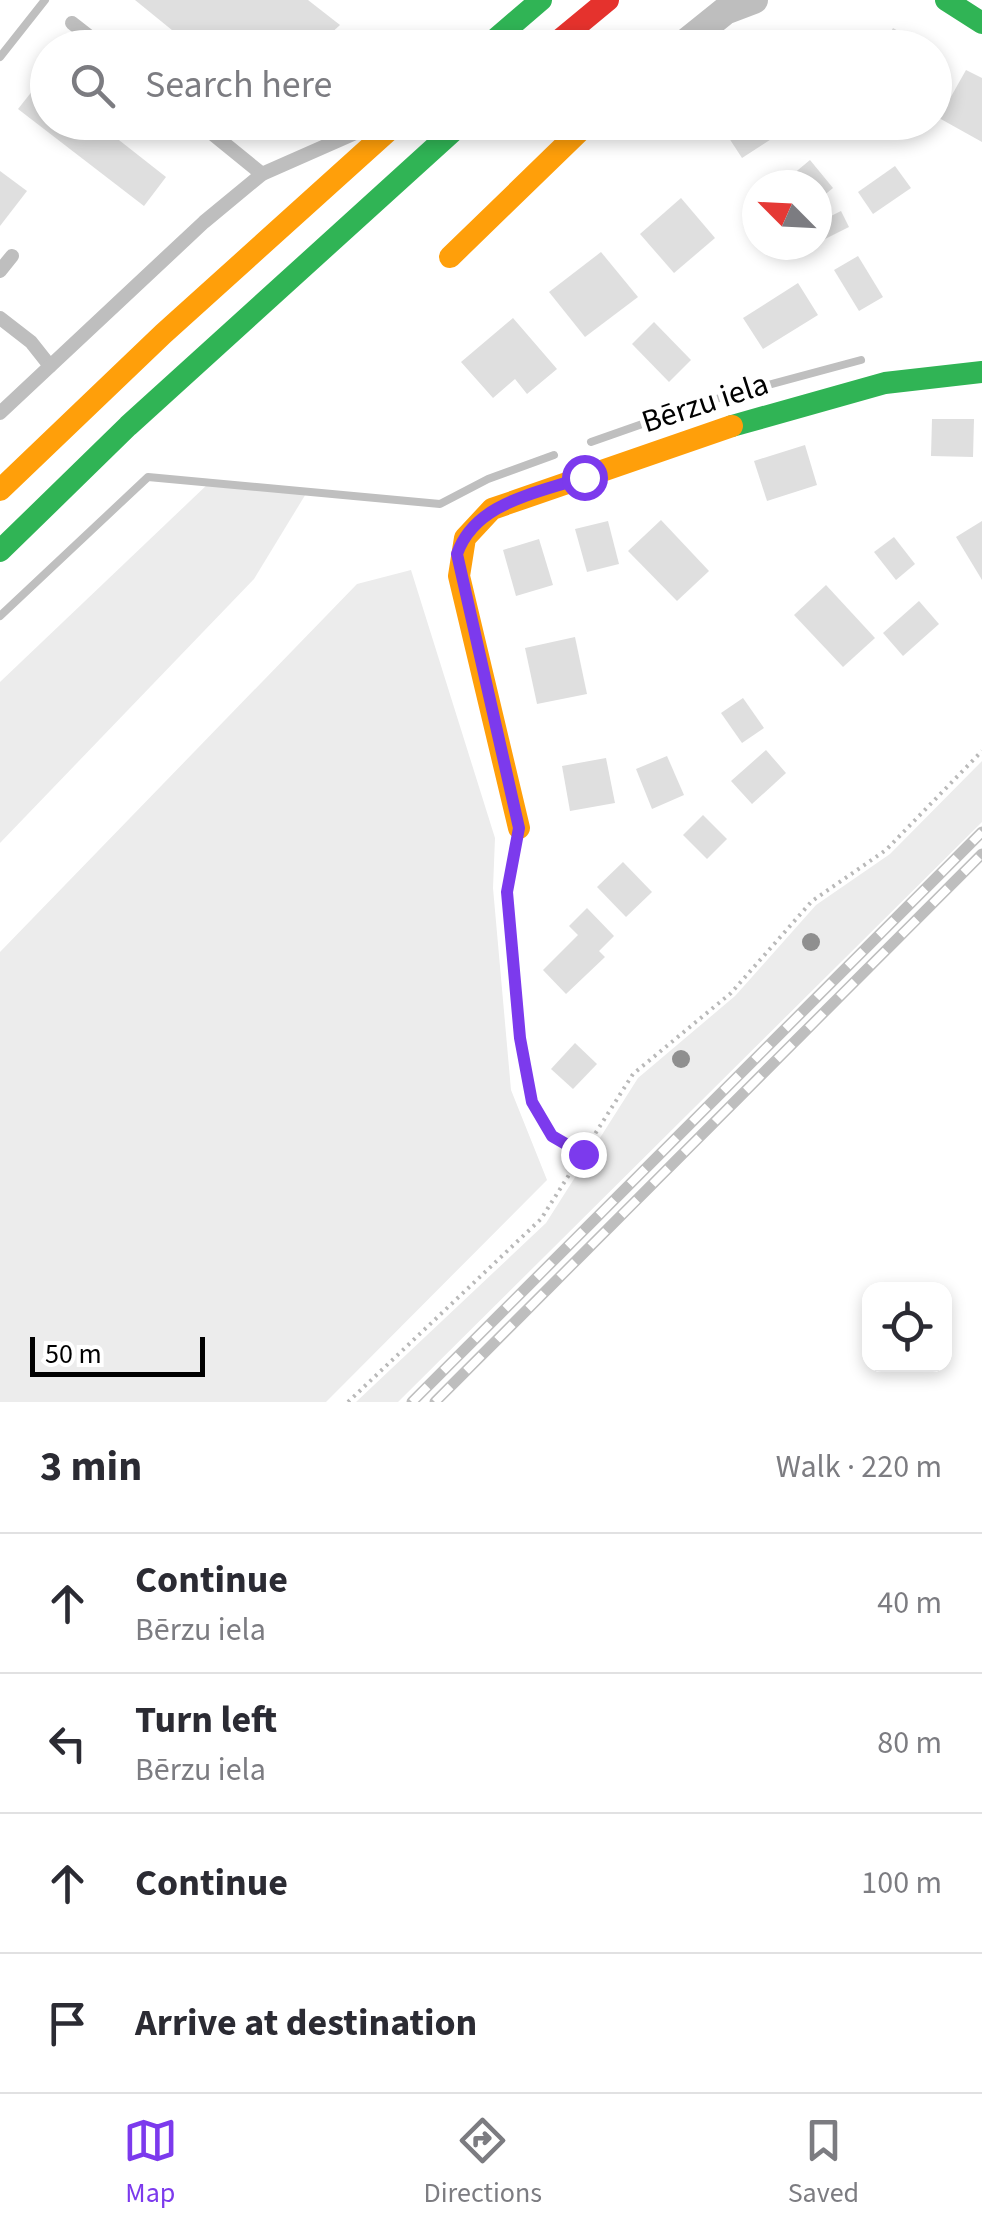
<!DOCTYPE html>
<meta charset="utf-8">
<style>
body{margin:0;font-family:"Source Sans 3",sans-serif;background:#f2f2f3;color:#2b2b33}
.controls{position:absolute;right:30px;bottom:30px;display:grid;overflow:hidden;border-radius:20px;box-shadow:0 5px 15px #0003}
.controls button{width:90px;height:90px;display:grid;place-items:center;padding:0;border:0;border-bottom:2px solid #e1e1e2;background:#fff;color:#2b2b33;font:50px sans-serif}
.compass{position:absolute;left:742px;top:170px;width:90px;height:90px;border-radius:50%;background:#fff;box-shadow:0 5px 15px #0003;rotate:294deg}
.scale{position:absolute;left:30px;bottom:25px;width:175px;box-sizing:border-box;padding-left:10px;border:5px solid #000;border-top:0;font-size:28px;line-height:35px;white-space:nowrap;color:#000;-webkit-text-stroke:8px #fff;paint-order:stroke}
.stop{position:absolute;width:30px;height:30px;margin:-22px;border:8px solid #7c3aed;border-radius:50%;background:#fff}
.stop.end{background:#7c3aed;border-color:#fff;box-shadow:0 2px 10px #0008}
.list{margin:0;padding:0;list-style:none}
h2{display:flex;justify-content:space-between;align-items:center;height:130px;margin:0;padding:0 40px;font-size:42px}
h2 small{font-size:32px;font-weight:400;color:#7c7c81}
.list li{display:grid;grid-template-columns:65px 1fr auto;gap:30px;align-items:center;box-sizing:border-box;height:140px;padding:0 40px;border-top:2px solid #e1e1e2}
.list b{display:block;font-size:38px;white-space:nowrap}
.list p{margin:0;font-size:32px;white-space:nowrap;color:#7c7c81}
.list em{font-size:32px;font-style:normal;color:#7c7c81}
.icon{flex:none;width:55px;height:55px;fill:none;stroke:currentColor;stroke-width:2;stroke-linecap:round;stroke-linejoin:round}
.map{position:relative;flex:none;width:982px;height:1402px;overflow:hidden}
.search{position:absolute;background:#fff;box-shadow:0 5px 15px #0003;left:30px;right:30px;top:30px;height:110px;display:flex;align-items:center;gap:25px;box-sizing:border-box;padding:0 35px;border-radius:55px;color:#7c7c81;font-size:38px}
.sheet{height:690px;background:#fff}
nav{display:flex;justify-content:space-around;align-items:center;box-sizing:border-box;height:140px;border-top:2px solid #e1e1e2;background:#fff;font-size:28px;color:#7c7c81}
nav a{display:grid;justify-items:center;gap:5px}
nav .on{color:#7c3aed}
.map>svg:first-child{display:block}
.green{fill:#ececec}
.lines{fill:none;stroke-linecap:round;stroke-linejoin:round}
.stream{stroke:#bfbfbf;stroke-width:8}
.building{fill:#dfdfdf}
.path{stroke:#b9b9b9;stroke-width:4;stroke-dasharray:2.5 5;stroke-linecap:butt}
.lane{stroke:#bebebe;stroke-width:14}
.street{stroke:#bebebe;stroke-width:28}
.fast{stroke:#30b455;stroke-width:22}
.slow{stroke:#ff9f0a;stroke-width:22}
.jam{stroke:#e5322d;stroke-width:22}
.rail-casing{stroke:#bebebe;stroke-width:11}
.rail{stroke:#fff;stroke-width:8;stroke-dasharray:22;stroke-linecap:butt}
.tree{fill:#8f8f8f}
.route{stroke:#7c3aed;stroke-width:12}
.labels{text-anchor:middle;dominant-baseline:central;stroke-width:10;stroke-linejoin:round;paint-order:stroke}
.street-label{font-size:32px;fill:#000;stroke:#fff}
</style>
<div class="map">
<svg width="982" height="1402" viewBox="0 0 982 1402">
<rect width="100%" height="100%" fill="#fff"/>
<g class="green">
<polygon points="210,482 307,492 254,579 0,843 0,682"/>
<polygon points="411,570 495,838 493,888 511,1090 547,1180 326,1402 0,1402 0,952 357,584"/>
<polygon points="982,761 982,822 398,1402 356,1402 546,1223 638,1078 735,996 816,905 890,854"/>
</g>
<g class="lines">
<g class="stream">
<polyline points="0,57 45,0"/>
<polyline points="591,442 705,402 861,360"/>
<polyline points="0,616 148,477 440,504 488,479 554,455"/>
</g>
</g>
<g class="building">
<polygon points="135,0 308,0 340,25 315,48 194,48"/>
<polygon points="893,28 928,48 864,48 873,31 887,39"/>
<polygon points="966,70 982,78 982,142 939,118"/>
<polygon points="41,80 48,85 48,122 96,122 166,177 144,206 18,109"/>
<polygon points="746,122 768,122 776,136 742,158 727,135"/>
<polygon points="810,160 833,188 817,201 817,185 780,185"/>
<polygon points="895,166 911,188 873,214 858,192"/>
<polygon points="0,171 27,191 0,226"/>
<polygon points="681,198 715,238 674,273 640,234"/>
<polygon points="841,211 849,227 817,243 817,223"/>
<polygon points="601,252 638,297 585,337 549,292"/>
<polygon points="858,256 883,297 859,311 834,270"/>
<polygon points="798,283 818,315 763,349 743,318"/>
<polygon points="513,318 557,369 527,394 515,379 493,398 461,362"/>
<polygon points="654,322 691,360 669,382 632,344"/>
<polygon points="932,419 974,419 973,457 931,456"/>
<polygon points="805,445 817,485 767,501 754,461"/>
<polygon points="661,520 709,571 677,601 628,551"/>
<polygon points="608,521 619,564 587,572 575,529"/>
<polygon points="982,521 982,580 956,537"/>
<polygon points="894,537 915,564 896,580 874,552"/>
<polygon points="539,539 553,585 516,596 503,550"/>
<polygon points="826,585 875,638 843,667 794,615"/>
<polygon points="919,601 939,624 903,656 883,633"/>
<polygon points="575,637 587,694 537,704 525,648"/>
<polygon points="743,698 764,728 742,743 721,713"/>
<polygon points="766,750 786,773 752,804 731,781"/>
<polygon points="667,756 684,795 652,809 636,769"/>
<polygon points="606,758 615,803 570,811 562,766"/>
<polygon points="703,815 727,839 707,859 683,835"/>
<polygon points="623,862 652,892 626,917 597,887"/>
<polygon points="587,908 614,936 599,951 605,957 566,994 543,970 578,935 569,926"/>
<polygon points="575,1043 597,1064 573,1089 551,1069"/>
</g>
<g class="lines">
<g class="path">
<path d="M514 857C502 919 513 1080 549 1131 556 1141 571 1147 582 1152"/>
<polyline points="348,1402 541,1219 633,1074 731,993 812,901 886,850 982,751"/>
</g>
<g class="lane">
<polyline points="72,23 104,48"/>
<polyline points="198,122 262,174"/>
<polyline points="0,271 12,256"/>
<polyline points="0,318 31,342 50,366"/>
<polyline points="0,413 204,222 262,174 355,133"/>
</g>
<polyline class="street" points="679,48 725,11 754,0"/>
<g class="fast">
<polyline points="946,0 982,23"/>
<polyline points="485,48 541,0"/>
<polyline points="732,426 885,383 982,372"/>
<polyline points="0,551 128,426 463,122"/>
</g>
<g class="slow">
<polyline points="450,257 589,122"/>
<polyline points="0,490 163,334 398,122"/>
<polyline points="519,828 459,576 465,538 492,509 732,426"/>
</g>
<polyline class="jam" points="550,48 608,0"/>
<g class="rail-casing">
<g id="rail">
<polyline points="412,1402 982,832"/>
<polyline points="435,1402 982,854"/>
</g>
</g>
<use href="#rail" class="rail"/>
</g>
<g class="tree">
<circle cx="811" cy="942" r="9"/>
<circle cx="681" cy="1059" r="9"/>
</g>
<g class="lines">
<path class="route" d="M583 1154 552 1136 532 1102 520 1038 507 892 519 828 457 554C475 502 536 494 584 477"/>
</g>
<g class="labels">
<g class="street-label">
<text transform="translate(705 403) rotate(-18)">Bērzu iela</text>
</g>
</g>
</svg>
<div class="controls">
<button><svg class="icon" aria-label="locate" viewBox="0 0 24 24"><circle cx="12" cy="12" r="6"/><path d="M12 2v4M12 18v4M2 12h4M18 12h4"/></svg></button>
</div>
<svg class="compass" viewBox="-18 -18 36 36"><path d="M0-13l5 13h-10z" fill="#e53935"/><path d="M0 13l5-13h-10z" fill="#7c7c81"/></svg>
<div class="scale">50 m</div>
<div class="stop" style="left:584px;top:477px"></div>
<div class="stop end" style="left:583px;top:1154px"></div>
<div class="search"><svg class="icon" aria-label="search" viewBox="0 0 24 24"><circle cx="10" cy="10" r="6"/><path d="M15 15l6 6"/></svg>Search here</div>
</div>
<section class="sheet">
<h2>3 min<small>Walk · 220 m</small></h2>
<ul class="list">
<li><svg class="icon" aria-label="ahead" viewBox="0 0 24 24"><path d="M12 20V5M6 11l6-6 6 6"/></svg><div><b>Continue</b><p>Bērzu iela</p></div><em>40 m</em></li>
<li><svg class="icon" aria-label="left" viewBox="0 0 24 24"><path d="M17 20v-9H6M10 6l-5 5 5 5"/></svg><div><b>Turn left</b><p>Bērzu iela</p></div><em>80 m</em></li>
<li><svg class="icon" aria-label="ahead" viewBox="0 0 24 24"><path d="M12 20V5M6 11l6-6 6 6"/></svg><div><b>Continue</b></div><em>100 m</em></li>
<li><svg class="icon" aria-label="arrive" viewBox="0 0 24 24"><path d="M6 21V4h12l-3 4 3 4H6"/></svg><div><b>Arrive at destination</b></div></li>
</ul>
</section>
<nav>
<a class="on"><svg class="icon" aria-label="map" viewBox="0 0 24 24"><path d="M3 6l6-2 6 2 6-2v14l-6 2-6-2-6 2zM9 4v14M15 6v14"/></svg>Map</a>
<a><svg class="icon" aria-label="directions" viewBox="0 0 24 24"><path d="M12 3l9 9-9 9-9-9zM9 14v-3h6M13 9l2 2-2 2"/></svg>Directions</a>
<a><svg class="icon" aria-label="saved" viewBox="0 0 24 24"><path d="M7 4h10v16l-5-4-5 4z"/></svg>Saved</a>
</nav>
